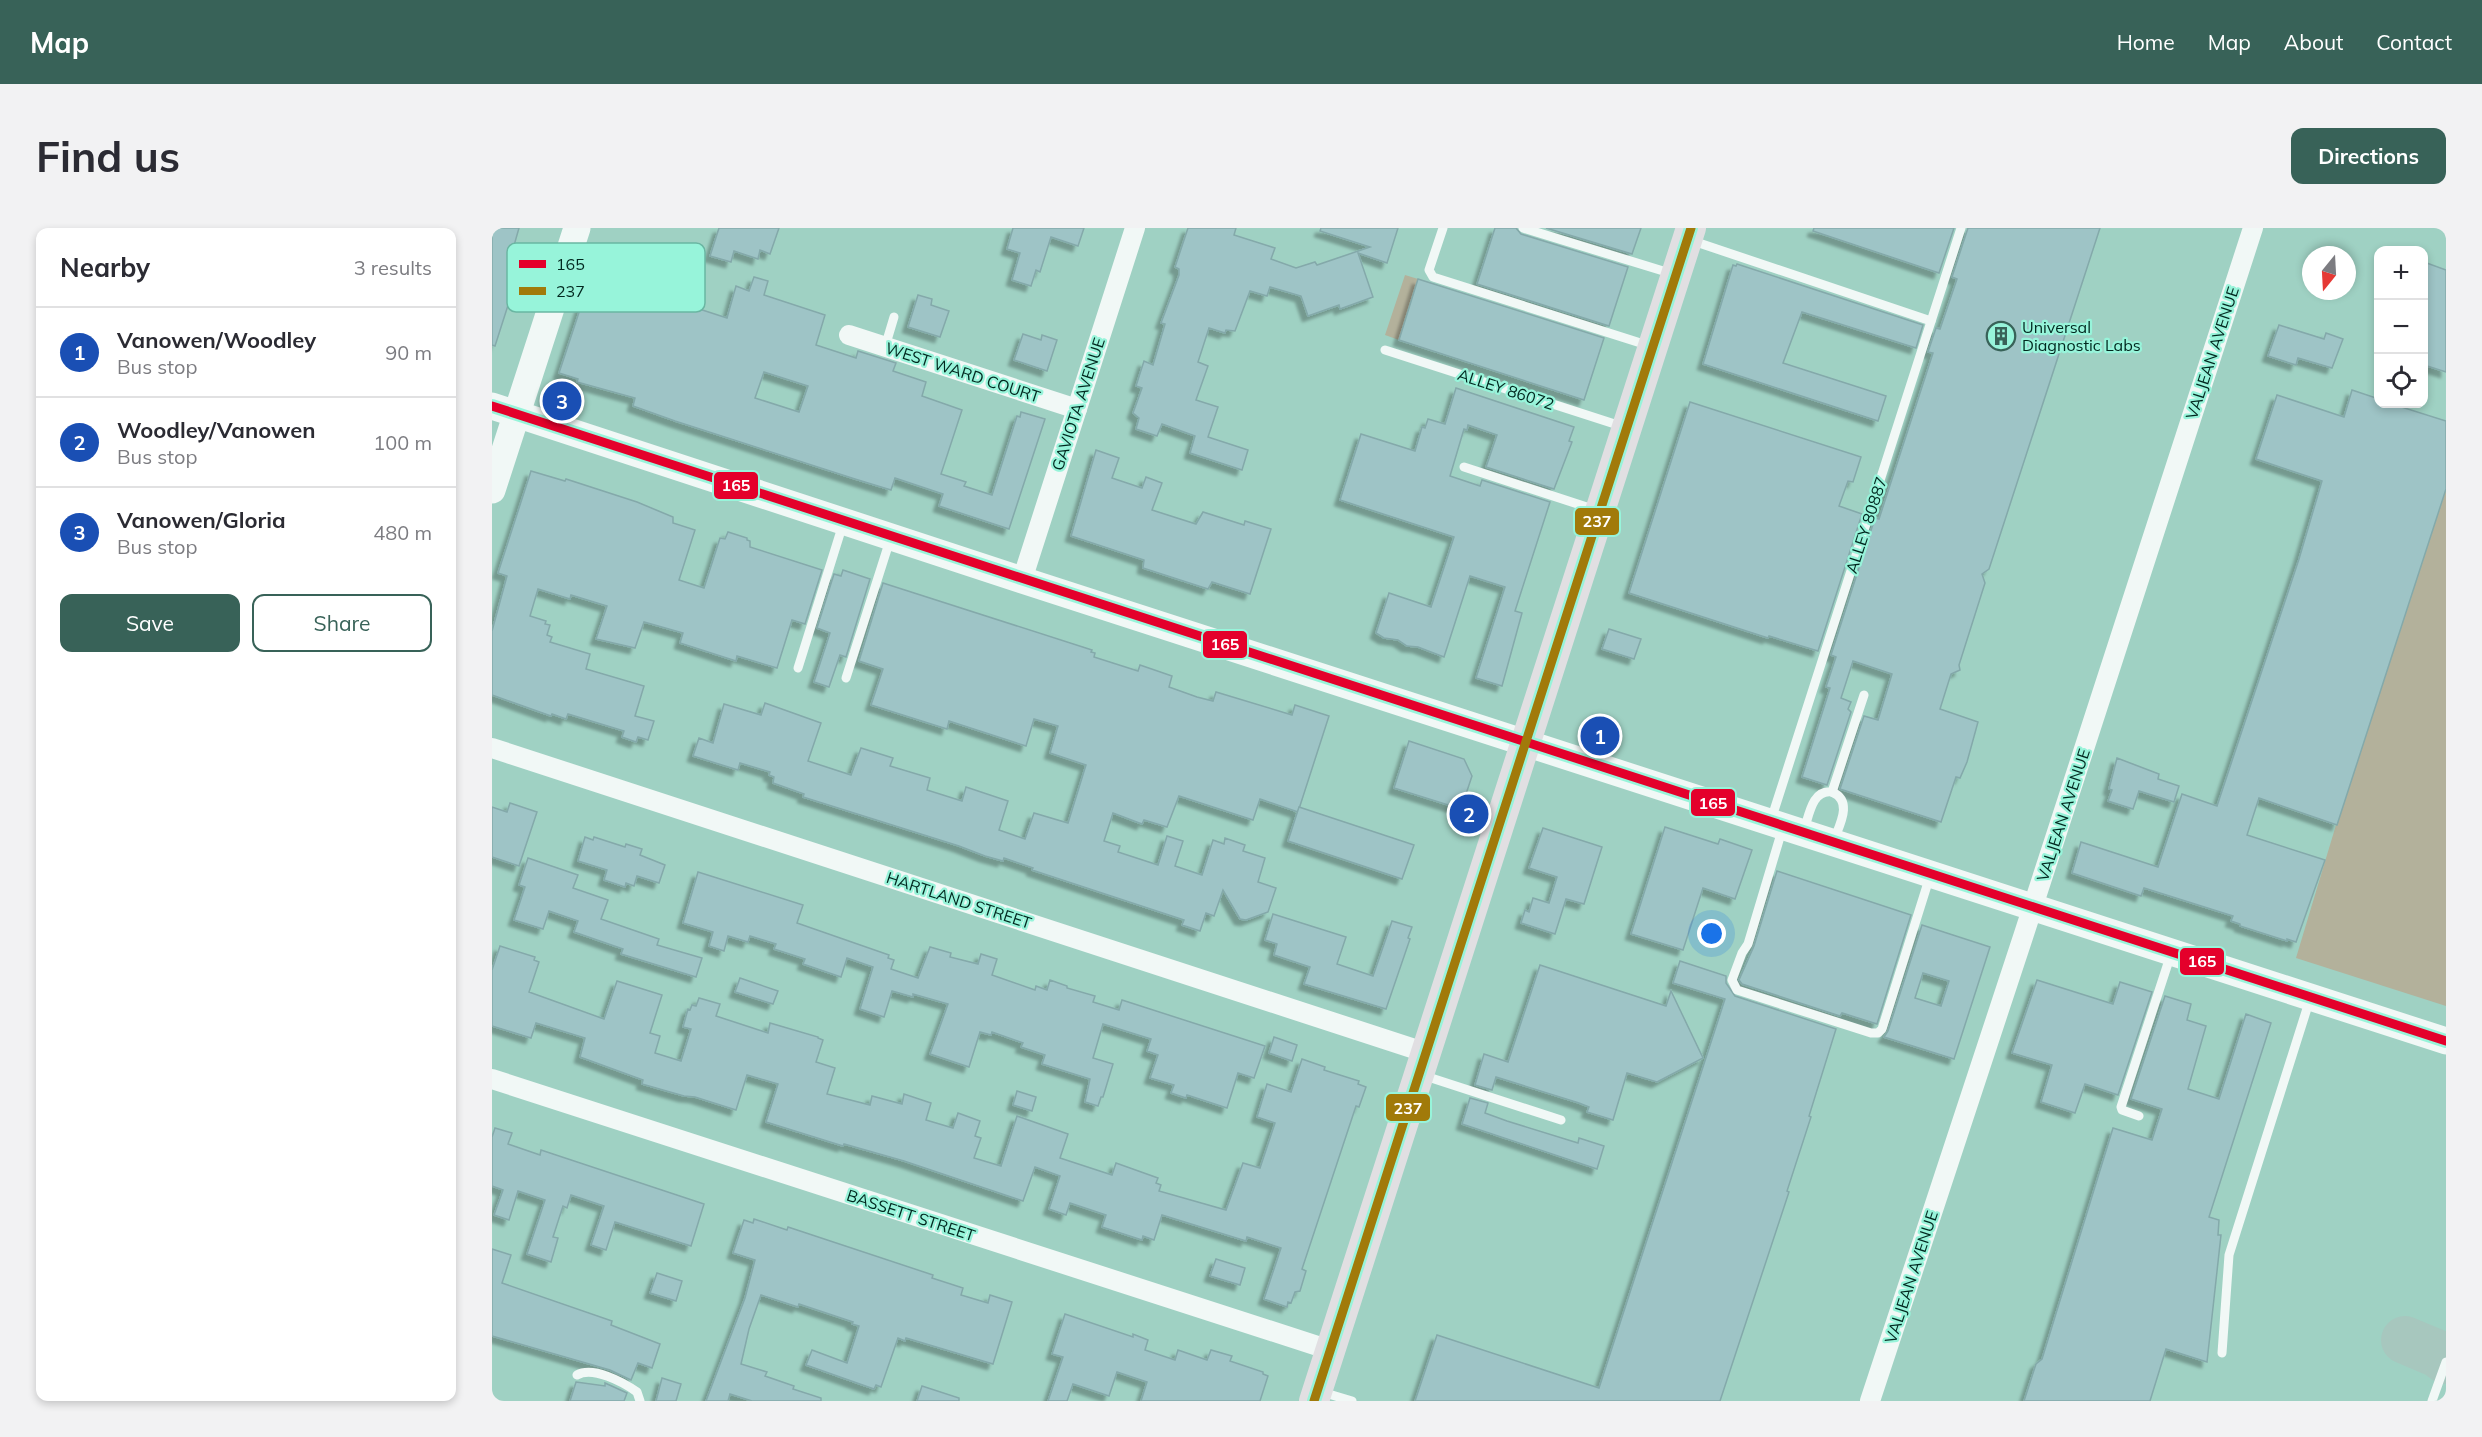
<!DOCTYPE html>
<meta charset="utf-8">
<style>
body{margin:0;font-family:Mulish,sans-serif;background:#f2f2f3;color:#2b2b33}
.controls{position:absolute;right:18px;top:18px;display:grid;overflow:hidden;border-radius:12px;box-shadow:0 3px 9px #0003}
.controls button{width:54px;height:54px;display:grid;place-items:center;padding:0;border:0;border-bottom:2px solid #e1e1e2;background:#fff;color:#2b2b33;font:30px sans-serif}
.compass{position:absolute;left:1810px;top:18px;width:54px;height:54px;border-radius:50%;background:#fff;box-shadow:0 3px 9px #0003;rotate:198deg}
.you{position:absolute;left:1220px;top:706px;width:21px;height:21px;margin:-15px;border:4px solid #fff;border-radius:50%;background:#1a73e8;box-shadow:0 0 0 9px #1a73e833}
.badge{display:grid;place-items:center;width:39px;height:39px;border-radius:50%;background:#386258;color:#fff;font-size:20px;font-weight:700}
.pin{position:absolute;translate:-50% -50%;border:3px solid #fff;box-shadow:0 2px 6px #0006}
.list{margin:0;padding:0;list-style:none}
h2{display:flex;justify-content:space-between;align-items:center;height:78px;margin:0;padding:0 24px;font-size:26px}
h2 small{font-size:20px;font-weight:400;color:#7c7c81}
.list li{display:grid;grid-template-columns:39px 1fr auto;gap:18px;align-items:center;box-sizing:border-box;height:90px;padding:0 24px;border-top:2px solid #e1e1e2}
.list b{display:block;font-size:22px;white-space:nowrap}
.list p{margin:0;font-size:20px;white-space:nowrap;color:#7c7c81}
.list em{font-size:20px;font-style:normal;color:#7c7c81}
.actions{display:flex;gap:12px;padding:18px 24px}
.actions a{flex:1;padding:14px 0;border:2px solid #386258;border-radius:12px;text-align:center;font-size:21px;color:#386258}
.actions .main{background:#386258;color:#fff}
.icon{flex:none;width:33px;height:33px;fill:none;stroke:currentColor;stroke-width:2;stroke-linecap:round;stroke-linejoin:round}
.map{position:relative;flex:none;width:1954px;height:1173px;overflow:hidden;border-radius:12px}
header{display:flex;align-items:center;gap:36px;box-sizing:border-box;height:84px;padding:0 30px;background:#386258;color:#fff}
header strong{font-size:28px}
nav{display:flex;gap:33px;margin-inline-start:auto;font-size:21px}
.intro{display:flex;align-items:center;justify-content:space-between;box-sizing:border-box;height:144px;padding:0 36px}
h1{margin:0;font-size:42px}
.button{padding:15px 27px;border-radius:12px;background:#386258;color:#fff;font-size:21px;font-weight:700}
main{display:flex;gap:36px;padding:0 36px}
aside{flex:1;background:#fff;border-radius:12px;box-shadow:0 3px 9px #0003}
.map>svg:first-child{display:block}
.green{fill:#b3b19b}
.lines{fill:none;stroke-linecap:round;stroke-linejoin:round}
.taxiway{stroke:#a7c7be;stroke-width:48}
.building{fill:#9ec4c6;stroke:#84a9aa;stroke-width:1.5;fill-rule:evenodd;filter:url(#shadow)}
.lane{stroke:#f1f8f6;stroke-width:9}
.street{stroke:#f1f8f6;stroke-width:20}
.secondary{stroke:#f1f8f6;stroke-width:27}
.primary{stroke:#e1dfe2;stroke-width:30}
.bus-1-casing{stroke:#97f4da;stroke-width:14}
.bus-2-casing{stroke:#97f4da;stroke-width:14}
.bus-1{stroke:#e4002b;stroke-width:9}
.bus-2{stroke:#a17a0a;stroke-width:9}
.labels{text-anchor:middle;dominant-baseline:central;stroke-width:4.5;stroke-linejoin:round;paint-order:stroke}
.poi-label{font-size:16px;fill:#00271e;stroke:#97f4da;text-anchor:start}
.street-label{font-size:16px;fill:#00271e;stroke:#97f4da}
.key{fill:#97f4da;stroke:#6ab6a2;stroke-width:1.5}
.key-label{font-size:16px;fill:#00271e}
.line-badge{stroke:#97f4da;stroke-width:2}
.badge-label{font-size:16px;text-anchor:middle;font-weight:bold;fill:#fff}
</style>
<header>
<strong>Map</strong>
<nav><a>Home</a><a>Map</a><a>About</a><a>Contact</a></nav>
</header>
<div class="intro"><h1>Find us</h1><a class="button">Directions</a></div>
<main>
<aside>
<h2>Nearby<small>3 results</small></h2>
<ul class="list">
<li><span class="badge" style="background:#1a4fb4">1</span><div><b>Vanowen/Woodley</b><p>Bus stop</p></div><em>90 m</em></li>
<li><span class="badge" style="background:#1a4fb4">2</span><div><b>Woodley/Vanowen</b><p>Bus stop</p></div><em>100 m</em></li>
<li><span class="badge" style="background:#1a4fb4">3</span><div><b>Vanowen/Gloria</b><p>Bus stop</p></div><em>480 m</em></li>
</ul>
<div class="actions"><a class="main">Save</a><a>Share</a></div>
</aside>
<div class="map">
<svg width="1954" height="1173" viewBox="0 0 1954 1173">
<defs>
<filter id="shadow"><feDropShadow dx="-5.5" dy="5.5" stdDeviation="1.5" flood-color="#0004"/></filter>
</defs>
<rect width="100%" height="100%" fill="#9fd1c3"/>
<g class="green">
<polygon points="913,47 926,51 907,112 893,107"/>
<polygon points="1954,262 1954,778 1804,730 1844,597"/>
</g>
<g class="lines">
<polyline class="taxiway" points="1913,1112 1946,1126 1954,1132"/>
</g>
<g class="building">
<polygon points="0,0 27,0 19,28 38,34 33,48 26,46 3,118 0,117"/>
<polygon points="227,0 287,0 278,26 268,22 266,31 242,23 239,34 218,28"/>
<polygon points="521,0 592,0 586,18 559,9 548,44 544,42 539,58 520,52 528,25 515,21"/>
<polygon points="696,0 744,0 742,7 783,20 779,31 804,40 823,34 825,37 878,19 828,3 829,0 906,0 895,35 866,25 881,69 848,81 847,77 816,88 809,68 778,59 775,68 758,63 743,103 734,102 733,105 717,100 706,134 716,138 704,172 726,179 716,209 756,222 750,242 698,225 703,208 670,196 665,208 644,201 647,190 641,185 650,160 644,158 652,133 661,137 673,96 669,95 687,47 687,41 683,39"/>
<polygon points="1003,0 1024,0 1029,6 1136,39 1117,98 985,56"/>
<polygon points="1054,0 1149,0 1140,26"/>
<polygon points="1322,0 1462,0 1447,45 1321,3"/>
<polygon points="1476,0 1608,0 1497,341 1490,346 1493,355 1467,437 1468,442 1459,446 1448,481 1486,494 1475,534 1468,550 1464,549 1449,594 1348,561 1372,488 1386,492 1400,446 1361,433 1349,470 1359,474 1356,481 1359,484 1335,557 1310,549 1338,460 1334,459 1344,429 1339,427 1383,290 1387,291 1441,125 1436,124 1444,100 1448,101 1465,51 1460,49"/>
<path d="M133 19 159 26 160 22 210 37 198 78 235 90 244 58 257 63 262 49 276 53 272 67 333 87 324 117 364 130 366 123 404 135 401 143 434 154 430 168 470 182 449 246 474 254 472 258 500 267 525 188 528 189 529 184 553 191 517 301 447 278 451 266 403 250 399 262 363 251 183 193 141 178 143 170 85 154 86 151 67 145 99 48 122 55ZM272 144 316 158 307 184 263 170Z"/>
<polygon points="1932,34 1954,42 1954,144 1932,137"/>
<polygon points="1245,36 1431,97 1424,120 1310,84 1291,135 1394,168 1386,193 1211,136 1241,37 1244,38"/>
<polygon points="926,51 1112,110 1092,172 907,112"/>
<polygon points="426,67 440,71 439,77 457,83 448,109 416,99"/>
<polygon points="1787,97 1832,111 1834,105 1851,111 1840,140 1806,130 1804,137 1776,128"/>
<polygon points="531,106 549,112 550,107 565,112 555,143 522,132"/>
<polygon points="964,160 1082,199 1077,213 1080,214 1062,261 994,239 1005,207 976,197 975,202 972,201 958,248 988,258 990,252 1058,274 1023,383 1030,385 1010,458 984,450 1013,359 978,348 952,429 926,419 915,418 906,412 892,410 884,405 897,365 939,379 962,309 848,272 869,206 923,223 930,199 933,200 936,191 953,196"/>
<polygon points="1860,162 1887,171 1887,176 1900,176 1954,193 1954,261 1845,597 1767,570 1755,607 1833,632 1804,714 1795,711 1795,713 1748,698 1748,696 1739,693 1741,688 1652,660 1649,668 1580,645 1589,614 1666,639 1690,566 1725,578 1807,331 1830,253 1764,231 1785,167 1852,189"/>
<polygon points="1198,174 1369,229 1361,254 1356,253 1347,278 1370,286 1326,423 1277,408 1276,410 1137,365"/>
<polygon points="604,222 627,230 620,250 650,260 654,249 670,255 660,282 704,296 711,284 752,297 753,293 779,301 758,366 720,354 716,361 651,340 652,332 579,308"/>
<polygon points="39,243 73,253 74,251 145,274 181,289 181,295 203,302 187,352 212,360 228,310 233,311 236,304 255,310 255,312 258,313 258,319 330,342 313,396 300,392 285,440 245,428 244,433 188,415 191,405 152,394 143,420 104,411 115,378 79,367 78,371 46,361 38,388 54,393 53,396 58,397 55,407 60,409 58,414 98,426 94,441 152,458 143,488 162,493 156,512 146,509 144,514 130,509 132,503 76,486 74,491 60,486 59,488 0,467 0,403 15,348 6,345"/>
<polygon points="351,342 378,351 354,429 348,427 337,459 322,454 338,405 325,400 342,346 349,348"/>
<polygon points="391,355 600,422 599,424 603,425 602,429 646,443 648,437 680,448 677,459 705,469 721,473 724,464 800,487 803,477 837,488 806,584 768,571 761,592 687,568 675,599 652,592 650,596 621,585 612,613 628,618 626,624 666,637 675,608 691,613 683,638 710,647 721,612 732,616 733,610 753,617 751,623 773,630 766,654 784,660 776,684 754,692 748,691 731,662 722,688 714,685 708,703 690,697 692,692 540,642 541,640 512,630 511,633 493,628 467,618 311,569 312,566 281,555 282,549 277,547 278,544 248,535 246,542 201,528 207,510 221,515 232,476 269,487 273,475 329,495 316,533 359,547 369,520 401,530 398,538 438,550 435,562 470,573 474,559 516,573 507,602 533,611 542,585 576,595 594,537 558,525 566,498 542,491 534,518 457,493 455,501 379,477 391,441 367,433"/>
<polygon points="1117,401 1149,411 1142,431 1110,421"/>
<polygon points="917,513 972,531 980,548 969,581 902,560"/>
<polygon points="1625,530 1667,546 1666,551 1687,558 1682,574 1647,563 1641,581 1616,573 1620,562 1617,561"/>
<polygon points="18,575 45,584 27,638 0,629 0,579 15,584"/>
<polygon points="807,579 922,617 910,651 796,613"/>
<polygon points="1173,599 1226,616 1228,611 1260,622 1243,671 1211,660 1191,722 1139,706"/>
<polygon points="1051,600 1110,619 1092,676 1074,671 1063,706 1029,695 1033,682 1037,684 1041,670 1057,675 1065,649 1037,640"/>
<polygon points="93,609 101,612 102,609 133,619 134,616 150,621 148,627 173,637 167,655 145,648 142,658 134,655 133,659 112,652 115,642 86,633"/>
<polygon points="36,630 86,647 81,660 116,672 109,691 167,711 165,717 210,730 204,749 129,726 131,721 82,704 86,693 57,683 51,701 22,692 33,659 27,657"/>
<polygon points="1285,643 1419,687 1385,796 1350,785 1348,788 1250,756 1247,752 1262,718"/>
<polygon points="206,644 311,677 305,695 397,727 396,730 402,732 399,741 426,750 438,719 459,725 458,729 486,736 489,726 505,731 500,747 543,762 544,758 555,762 558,752 575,758 575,760 603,768 601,774 627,782 630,772 773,818 762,850 746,845 735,880 695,867 694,870 679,865 682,857 658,850 666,827 655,823 659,811 611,796 601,830 621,836 611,869 609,869 606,878 593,874 598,851 550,836 553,827 529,819 531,815 500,804 499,807 488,804 477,839 438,826 456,776 421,766 421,769 400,763 392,789 368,781 381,739 355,730 349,749 311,736 313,731 282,721 284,716 258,708 256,714 236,708 232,723 217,718 221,704 191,695"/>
<polygon points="781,686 854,709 845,736 881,748 900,693 920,699 916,710 918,711 894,781 812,756 818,739 782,727 785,716 773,712"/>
<path d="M1430 697 1498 719 1462 831 1392 809 1396 803ZM1431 745 1457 753 1449 778 1423 770Z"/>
<polygon points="8,718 43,729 42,732 47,734 37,764 112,791 125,753 170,767 158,805 168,808 163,825 189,833 199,801 191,799 196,781 198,782 200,777 204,778 207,770 228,776 224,788 276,805 278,795 326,809 326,810 331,812 324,834 343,840 335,866 378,877 380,868 410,876 412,866 439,875 434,892 461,900 466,885 488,893 483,908 489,910 482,930 509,938 525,888 576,906 568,930 620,947 624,935 666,950 664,955 669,957 667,963 734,982 751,935 768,940 783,895 765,889 775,856 799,864 810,831 833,839 832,842 867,853 866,856 874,859 867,879 864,878 810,1041 814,1043 808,1063 803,1064 799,1075 796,1074 795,1079 772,1071 789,1020 755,1009 754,1013 670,987 662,1012 651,1008 650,1012 610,999 614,987 578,975 574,987 557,981 568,948 543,939 531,973 412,933 352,916 351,918 274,894 286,856 255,847 244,882 203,869 192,868 150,856 151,852 88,829 93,810 44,795 39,810 0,798 0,742"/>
<polygon points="1188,733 1234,748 1234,755 1243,768 1344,801 1317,888 1319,889 1295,963 1297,964 1228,1173 923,1173 945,1107 1107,1160 1233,771 1181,755"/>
<polygon points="1048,737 1174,778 1179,763 1211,830 1165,854 1135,845 1121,892 1095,884 1097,879 1087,875 1004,849 1000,862 983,857 992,826 1016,834"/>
<polygon points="248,750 286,763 281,776 243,764"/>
<polygon points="1545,752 1621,776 1628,754 1660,764 1626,867 1593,856 1583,885 1549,874 1560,837 1520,825"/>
<polygon points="1673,768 1699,776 1695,792 1714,798 1696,861 1727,871 1754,786 1779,795 1717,989 1727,992 1726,1007 1729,1007 1715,1134 1674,1121 1658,1173 1532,1173 1544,1136 1550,1131 1621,900 1660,912 1670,881 1639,871"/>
<polygon points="782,809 805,817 800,833 777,825"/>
<polygon points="525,863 544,869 540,883 521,877"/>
<polygon points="978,870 996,875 993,885 1015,893 1086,915 1087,910 1112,918 1105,941 970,896"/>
<polygon points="3,900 20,905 16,916 48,927 49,922 212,976 199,1018 123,994 114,1022 99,1017 112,978 79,967 75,980 71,978 61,1009 66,1010 59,1034 35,1026 53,972 26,963 17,992 2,987 11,962 0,958 0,909"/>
<polygon points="262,991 295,1002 296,999 441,1047 440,1050 471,1060 469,1067 496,1075 498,1067 520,1074 501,1136 414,1110 413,1113 406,1110 389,1159 384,1157 382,1161 314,1137 320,1122 355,1135 367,1098 360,1096 361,1094 307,1076 306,1079 269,1067 257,1101 249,1136 275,1144 273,1148 302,1158 301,1161 329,1170 329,1173 260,1173 238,1166 236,1173 214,1173 253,1070 263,1032 241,1025 252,992 261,995"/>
<polygon points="0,1021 19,1027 10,1055 120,1093 119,1097 168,1116 160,1140 146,1135 139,1152 118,1142 0,1108"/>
<polygon points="724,1031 753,1040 748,1057 718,1048"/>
<polygon points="165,1045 190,1053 184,1073 158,1065"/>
<polygon points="573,1086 641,1109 641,1106 656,1112 653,1122 683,1132 686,1122 715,1132 719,1122 740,1128 738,1133 771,1144 771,1146 776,1148 768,1173 649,1173 655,1154 625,1144 617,1168 581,1156 575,1173 556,1173 571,1129 560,1126"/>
<polygon points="170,1150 189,1156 184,1173 164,1173"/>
<polygon points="84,1154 113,1158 113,1155 135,1165 132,1173 78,1173"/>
<polygon points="430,1158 467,1170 467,1173 425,1173"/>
</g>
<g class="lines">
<g class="lane">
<polyline points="951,0 937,42 941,49 1158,118"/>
<polyline points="1031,0 1181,46"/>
<polyline points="1201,13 1439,93"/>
<polyline points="393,119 402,89"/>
<polyline points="893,122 1132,199"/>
<polyline points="972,239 1104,282"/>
<polyline points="306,440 351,296"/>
<polyline points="354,450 398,312"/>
<path d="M1340 564C1361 573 1348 596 1342 612"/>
<polyline points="1279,592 1469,0"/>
<polyline points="1291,599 1256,716 1250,725 1240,752 1245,762 1379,805 1386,805 1390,801 1438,648"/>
<path d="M1312 602C1317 588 1320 561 1340 564L1372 467"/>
<polyline points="930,847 1069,892"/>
<polyline points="1647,888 1630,882 1629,879 1679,726"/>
<polyline points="1730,1125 1737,1027 1818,771"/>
<path d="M85 1147C101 1138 131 1154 145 1164L148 1173"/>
<polyline points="830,1164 860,1173"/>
<polyline points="1940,1173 1954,1134"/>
</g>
<g class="street">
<polyline points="357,107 585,181"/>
<polyline points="530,352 643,0"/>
<polyline points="0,520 935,825"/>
<polyline points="0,851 838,1122"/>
<polyline points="1378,1173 1531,709 1761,0"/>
</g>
<g class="secondary">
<polyline points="0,178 530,352 1954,813"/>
<polyline points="0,262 85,0"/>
</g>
<polyline class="primary" points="822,1173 1199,0"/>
<g class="bus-1-casing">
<polyline id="bus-1" points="0,178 1954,813"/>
</g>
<g class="bus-2-casing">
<polyline id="bus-2" points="822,1173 1199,0"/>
</g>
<use href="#bus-1" class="bus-1"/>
<use href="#bus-2" class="bus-2"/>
</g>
<defs>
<g id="building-ring" transform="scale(1.5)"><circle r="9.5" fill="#97f4da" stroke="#386258" stroke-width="1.5"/><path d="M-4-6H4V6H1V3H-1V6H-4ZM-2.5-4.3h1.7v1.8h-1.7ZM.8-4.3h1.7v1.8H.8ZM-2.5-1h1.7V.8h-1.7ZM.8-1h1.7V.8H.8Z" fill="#386258"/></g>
</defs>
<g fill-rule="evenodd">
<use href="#building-ring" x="1509" y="108"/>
</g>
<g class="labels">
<g class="poi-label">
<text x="1530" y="99">Universal<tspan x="1530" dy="18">Diagnostic Labs</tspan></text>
</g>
<g class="street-label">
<text transform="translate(1720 125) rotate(-72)">VALJEAN AVENUE</text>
<text transform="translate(471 144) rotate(18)">WEST WARD COURT</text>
<text transform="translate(1014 161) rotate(18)">ALLEY 86072</text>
<text transform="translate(586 176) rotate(-72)">GAVIOTA AVENUE</text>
<text transform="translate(1374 297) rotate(-72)">ALLEY 80887</text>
<text transform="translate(1571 587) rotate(-72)">VALJEAN AVENUE</text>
<text transform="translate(467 672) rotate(18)">HARTLAND STREET</text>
<text transform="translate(419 987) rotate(18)">BASSETT STREET</text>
<text transform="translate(1419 1049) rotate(-72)">VALJEAN AVENUE</text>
</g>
</g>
<rect x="15" y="15" width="198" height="69" rx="9" class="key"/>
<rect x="27" y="32" width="27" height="8" fill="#e4002b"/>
<rect x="27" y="59" width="27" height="8" fill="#a17a0a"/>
<g class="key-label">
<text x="64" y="42">165</text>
<text x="64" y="69">237</text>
</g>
<g class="line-badge">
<rect x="221" y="243" width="46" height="29" rx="6" fill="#e4002b"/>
<rect x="1082" y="279" width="46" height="29" rx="6" fill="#a17a0a"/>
<rect x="710" y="402" width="46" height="29" rx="6" fill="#e4002b"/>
<rect x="1198" y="560" width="46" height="29" rx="6" fill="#e4002b"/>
<rect x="1687" y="719" width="46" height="29" rx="6" fill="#e4002b"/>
<rect x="893" y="865" width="46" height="29" rx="6" fill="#a17a0a"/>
</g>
<g class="badge-label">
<text x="244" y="263">165</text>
<text x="1105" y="299">237</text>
<text x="733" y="422">165</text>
<text x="1221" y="581">165</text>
<text x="1710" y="739">165</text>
<text x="916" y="886">237</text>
</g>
</svg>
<div class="controls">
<button>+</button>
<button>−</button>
<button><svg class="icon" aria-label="locate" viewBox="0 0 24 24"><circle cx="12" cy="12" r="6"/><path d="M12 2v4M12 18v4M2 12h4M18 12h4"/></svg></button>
</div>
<svg class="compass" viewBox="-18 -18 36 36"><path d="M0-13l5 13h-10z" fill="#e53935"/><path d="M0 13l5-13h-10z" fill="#7c7c81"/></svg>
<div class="you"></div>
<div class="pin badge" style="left:1108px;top:508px;background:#1a4fb4">1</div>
<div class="pin badge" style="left:977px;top:586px;background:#1a4fb4">2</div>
<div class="pin badge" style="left:70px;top:173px;background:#1a4fb4">3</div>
</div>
</main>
